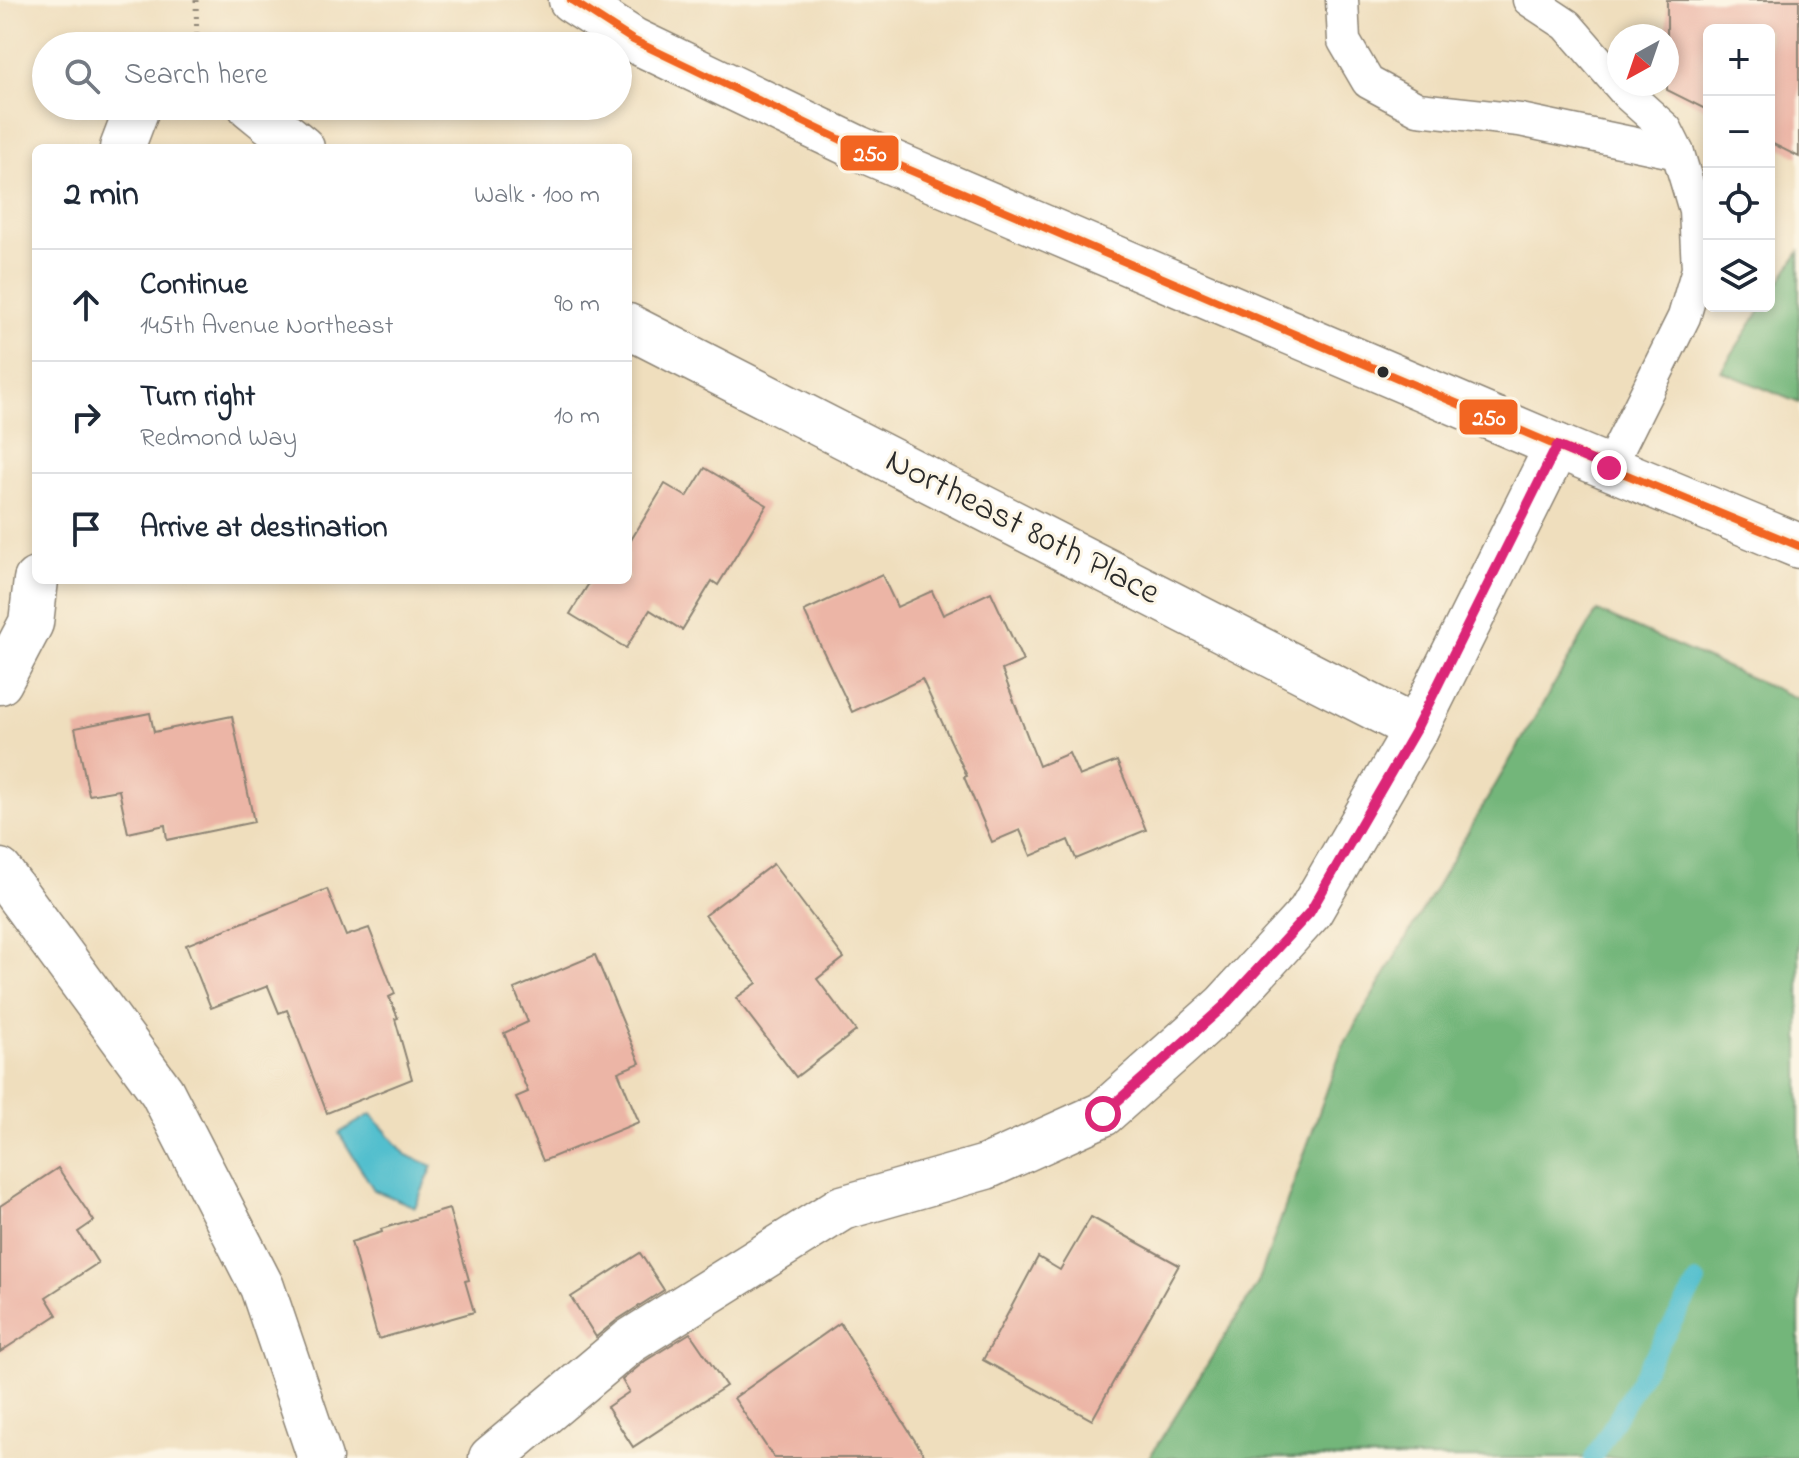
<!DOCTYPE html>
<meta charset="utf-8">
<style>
body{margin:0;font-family:"Indie Flower",sans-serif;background:#f2f2f3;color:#1f2937}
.controls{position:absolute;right:24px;top:24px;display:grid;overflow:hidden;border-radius:12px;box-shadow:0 4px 12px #0003}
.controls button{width:72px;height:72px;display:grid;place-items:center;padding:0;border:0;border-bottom:2px solid #e0e1e3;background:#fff;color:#1f2937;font:40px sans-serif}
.compass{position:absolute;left:1607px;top:24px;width:72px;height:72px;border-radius:50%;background:#fff;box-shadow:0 4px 12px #0003;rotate:220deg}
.stop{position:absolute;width:24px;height:24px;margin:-18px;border:6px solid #db2777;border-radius:50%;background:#fff}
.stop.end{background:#db2777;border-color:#fff;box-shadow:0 2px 8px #0008}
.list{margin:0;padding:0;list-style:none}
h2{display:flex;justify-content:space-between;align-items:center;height:104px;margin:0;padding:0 32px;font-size:34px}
h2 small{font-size:26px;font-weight:400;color:#747a83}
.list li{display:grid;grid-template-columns:52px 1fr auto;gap:24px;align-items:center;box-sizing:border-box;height:112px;padding:0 32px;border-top:2px solid #e0e1e3}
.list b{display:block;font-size:30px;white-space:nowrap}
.list p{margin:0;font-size:26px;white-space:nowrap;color:#747a83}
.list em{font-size:26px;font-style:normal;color:#747a83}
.icon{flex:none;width:44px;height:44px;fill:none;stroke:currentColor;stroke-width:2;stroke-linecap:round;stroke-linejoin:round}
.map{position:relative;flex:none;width:1799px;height:1458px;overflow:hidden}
.search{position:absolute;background:#fff;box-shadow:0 4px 12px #0003;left:32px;top:32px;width:600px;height:88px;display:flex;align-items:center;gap:20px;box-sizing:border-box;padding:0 28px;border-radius:44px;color:#747a83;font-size:30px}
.panel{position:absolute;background:#fff;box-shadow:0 4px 12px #0003;left:32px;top:144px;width:600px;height:440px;border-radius:12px}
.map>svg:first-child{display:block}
.forest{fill:#73b67a;stroke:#4f7052;stroke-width:2}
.water{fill:#53bfce;stroke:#3f757c;stroke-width:2}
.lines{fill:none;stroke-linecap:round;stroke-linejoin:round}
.stream{stroke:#53bfce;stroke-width:18}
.building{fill:#ecb5a6}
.service-casing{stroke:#8d8474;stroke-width:35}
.minor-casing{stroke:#8d8474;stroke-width:47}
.primary-casing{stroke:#8d8474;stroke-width:47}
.path{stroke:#8d8474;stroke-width:5;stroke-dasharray:2 6;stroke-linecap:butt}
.service{stroke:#fff;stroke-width:32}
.minor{stroke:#fff;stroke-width:44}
.primary{stroke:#fff;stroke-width:44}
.bus-1-casing{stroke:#fcf5e5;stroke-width:14}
.bus-1{stroke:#f26522;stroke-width:8}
.route{stroke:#db2777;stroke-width:10}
.bus-dot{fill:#2b2b2b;stroke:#fcf5e5;stroke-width:3}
.labels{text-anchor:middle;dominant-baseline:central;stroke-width:6;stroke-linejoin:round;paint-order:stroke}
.street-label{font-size:36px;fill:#2b2b2b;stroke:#fcf5e5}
.line-badge{stroke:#fcf5e5;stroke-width:3}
.badge-label{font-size:22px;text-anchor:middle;font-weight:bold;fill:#fff}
</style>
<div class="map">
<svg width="1799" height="1458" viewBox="0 0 1799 1458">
<rect width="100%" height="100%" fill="#fcf5e5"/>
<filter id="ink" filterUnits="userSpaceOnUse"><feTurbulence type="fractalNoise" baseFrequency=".0125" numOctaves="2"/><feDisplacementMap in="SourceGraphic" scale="16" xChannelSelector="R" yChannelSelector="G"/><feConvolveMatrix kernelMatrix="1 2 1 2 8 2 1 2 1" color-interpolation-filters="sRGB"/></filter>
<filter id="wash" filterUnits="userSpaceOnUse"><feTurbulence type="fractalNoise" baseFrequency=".006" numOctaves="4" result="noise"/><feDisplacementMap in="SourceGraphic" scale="32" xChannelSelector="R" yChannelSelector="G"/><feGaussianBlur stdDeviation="1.8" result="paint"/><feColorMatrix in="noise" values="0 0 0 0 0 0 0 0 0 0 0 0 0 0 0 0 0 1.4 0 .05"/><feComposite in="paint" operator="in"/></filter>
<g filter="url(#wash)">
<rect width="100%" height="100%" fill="#efdebd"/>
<g class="forest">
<polygon points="1799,252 1799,403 1721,371 1763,306 1769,306 1769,298"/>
<polygon points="1597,611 1799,699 1799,1458 1149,1458 1258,1283 1342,1048"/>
</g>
<polygon class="water" points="371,1114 406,1155 433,1166 415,1207 374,1190 339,1133"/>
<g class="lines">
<polyline class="stream" points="1593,1458 1697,1282"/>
</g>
<g id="blocks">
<g class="building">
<polygon points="1667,0 1799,0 1799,157 1769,142 1769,30 1709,30 1709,111 1667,90"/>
<polygon points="705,468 767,505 718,585 712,581 682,630 650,610 626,648 570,614 591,580 628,580 628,545 665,484 687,497"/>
<polygon points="882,575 897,607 932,591 943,615 991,592 1023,661 1002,670 1039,766 1069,753 1079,776 1117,761 1146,830 1076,859 1068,840 1031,856 1020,830 992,842 964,777 967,776 922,679 852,712 804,611"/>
<polygon points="150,713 154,732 232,716 254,822 167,840 165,825 128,833 119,790 89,795 75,728"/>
<polygon points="773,864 844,958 817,979 856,1031 796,1077 736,998 757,983 705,915"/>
<polygon points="327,889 346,936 369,928 395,994 389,997 398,1018 395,1019 412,1079 327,1113 287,1010 279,1013 268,986 211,1008 186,945"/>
<polygon points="595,955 640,1063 618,1072 639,1122 543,1161 516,1097 528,1092 504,1033 528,1022 514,989"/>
<polygon points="58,1168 94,1221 78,1232 98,1263 46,1297 57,1315 0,1352 0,1206"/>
<polygon points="449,1209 469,1280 465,1281 474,1312 378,1339 351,1242 382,1232 381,1229"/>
<polygon points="1091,1217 1179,1265 1092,1420 983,1360 1038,1257 1060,1270"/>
<polygon points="640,1253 664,1290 617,1320 596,1337 571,1297"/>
<polygon points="840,1323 926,1458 774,1458 734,1398"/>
<polygon points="690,1333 726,1386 633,1447 607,1407 629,1392 622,1380 645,1361"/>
</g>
</g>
</g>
<g filter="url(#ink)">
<use href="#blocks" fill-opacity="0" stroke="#8d8474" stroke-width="2"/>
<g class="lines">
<g class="service-casing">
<g id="service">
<polyline points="1342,0 1344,41 1368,82 1418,109 1520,120 1678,153"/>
<polyline points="1529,0 1567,25 1627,94 1666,129 1678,153 1695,210 1698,269 1684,317 1609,468"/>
</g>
</g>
<g class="minor-casing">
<g id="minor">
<polyline points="250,106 302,148"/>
<polyline points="122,148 138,106"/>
<polyline points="628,326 1416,729"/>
<polyline points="0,682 31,623 36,580"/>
<polyline points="0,871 162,1092 262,1287 320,1458"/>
<polyline points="491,1458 630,1341 842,1208 986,1167 1103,1114 1224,1006 1310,912 1416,729 1557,446"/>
</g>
</g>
<g class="primary-casing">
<polyline id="primary" points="571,0 633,40 858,148 1557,446 1799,546"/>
</g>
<polyline class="path" points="196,0 197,46"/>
<use href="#service" class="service"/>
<use href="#minor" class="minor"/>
<use href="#primary" class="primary"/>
<g class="bus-1-casing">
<polyline id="bus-1" points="571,0 633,40 858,148 1557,446 1799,546"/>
</g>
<use href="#bus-1" class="bus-1"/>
</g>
</g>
<g class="lines" filter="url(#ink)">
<polyline class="route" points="1103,1114 1224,1006 1310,912 1416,729 1557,446 1609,468"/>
</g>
<circle class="bus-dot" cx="1383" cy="372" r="7"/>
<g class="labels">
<g class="street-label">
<text transform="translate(1022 528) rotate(27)">Northeast 80th Place</text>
</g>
</g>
<g class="line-badge">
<rect x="839" y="134" width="61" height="38" rx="8" fill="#f26522"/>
<rect x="1458" y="398" width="61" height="38" rx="8" fill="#f26522"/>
</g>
<g class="badge-label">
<text x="870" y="161">250</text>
<text x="1489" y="425">250</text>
</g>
</svg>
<div class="controls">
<button>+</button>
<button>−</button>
<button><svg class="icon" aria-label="locate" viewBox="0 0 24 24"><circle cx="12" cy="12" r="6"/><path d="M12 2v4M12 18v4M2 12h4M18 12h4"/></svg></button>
<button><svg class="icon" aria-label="layers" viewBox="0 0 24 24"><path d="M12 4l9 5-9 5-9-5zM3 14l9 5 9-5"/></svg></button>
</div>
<svg class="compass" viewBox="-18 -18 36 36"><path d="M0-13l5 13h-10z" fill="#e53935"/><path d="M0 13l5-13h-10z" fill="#747a83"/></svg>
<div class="stop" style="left:1103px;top:1114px"></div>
<div class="stop end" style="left:1609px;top:468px"></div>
<div class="search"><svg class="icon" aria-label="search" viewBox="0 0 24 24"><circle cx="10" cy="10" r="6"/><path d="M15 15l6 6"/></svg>Search here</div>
<section class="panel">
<h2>2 min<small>Walk · 100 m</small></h2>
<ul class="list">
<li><svg class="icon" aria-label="ahead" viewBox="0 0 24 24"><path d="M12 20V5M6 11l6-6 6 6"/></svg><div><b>Continue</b><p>145th Avenue Northeast</p></div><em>90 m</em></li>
<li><svg class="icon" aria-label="right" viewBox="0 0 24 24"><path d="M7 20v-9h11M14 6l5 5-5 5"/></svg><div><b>Turn right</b><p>Redmond Way</p></div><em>10 m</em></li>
<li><svg class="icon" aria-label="arrive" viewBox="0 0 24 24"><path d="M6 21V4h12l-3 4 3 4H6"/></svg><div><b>Arrive at destination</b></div></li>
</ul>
</section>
</div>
